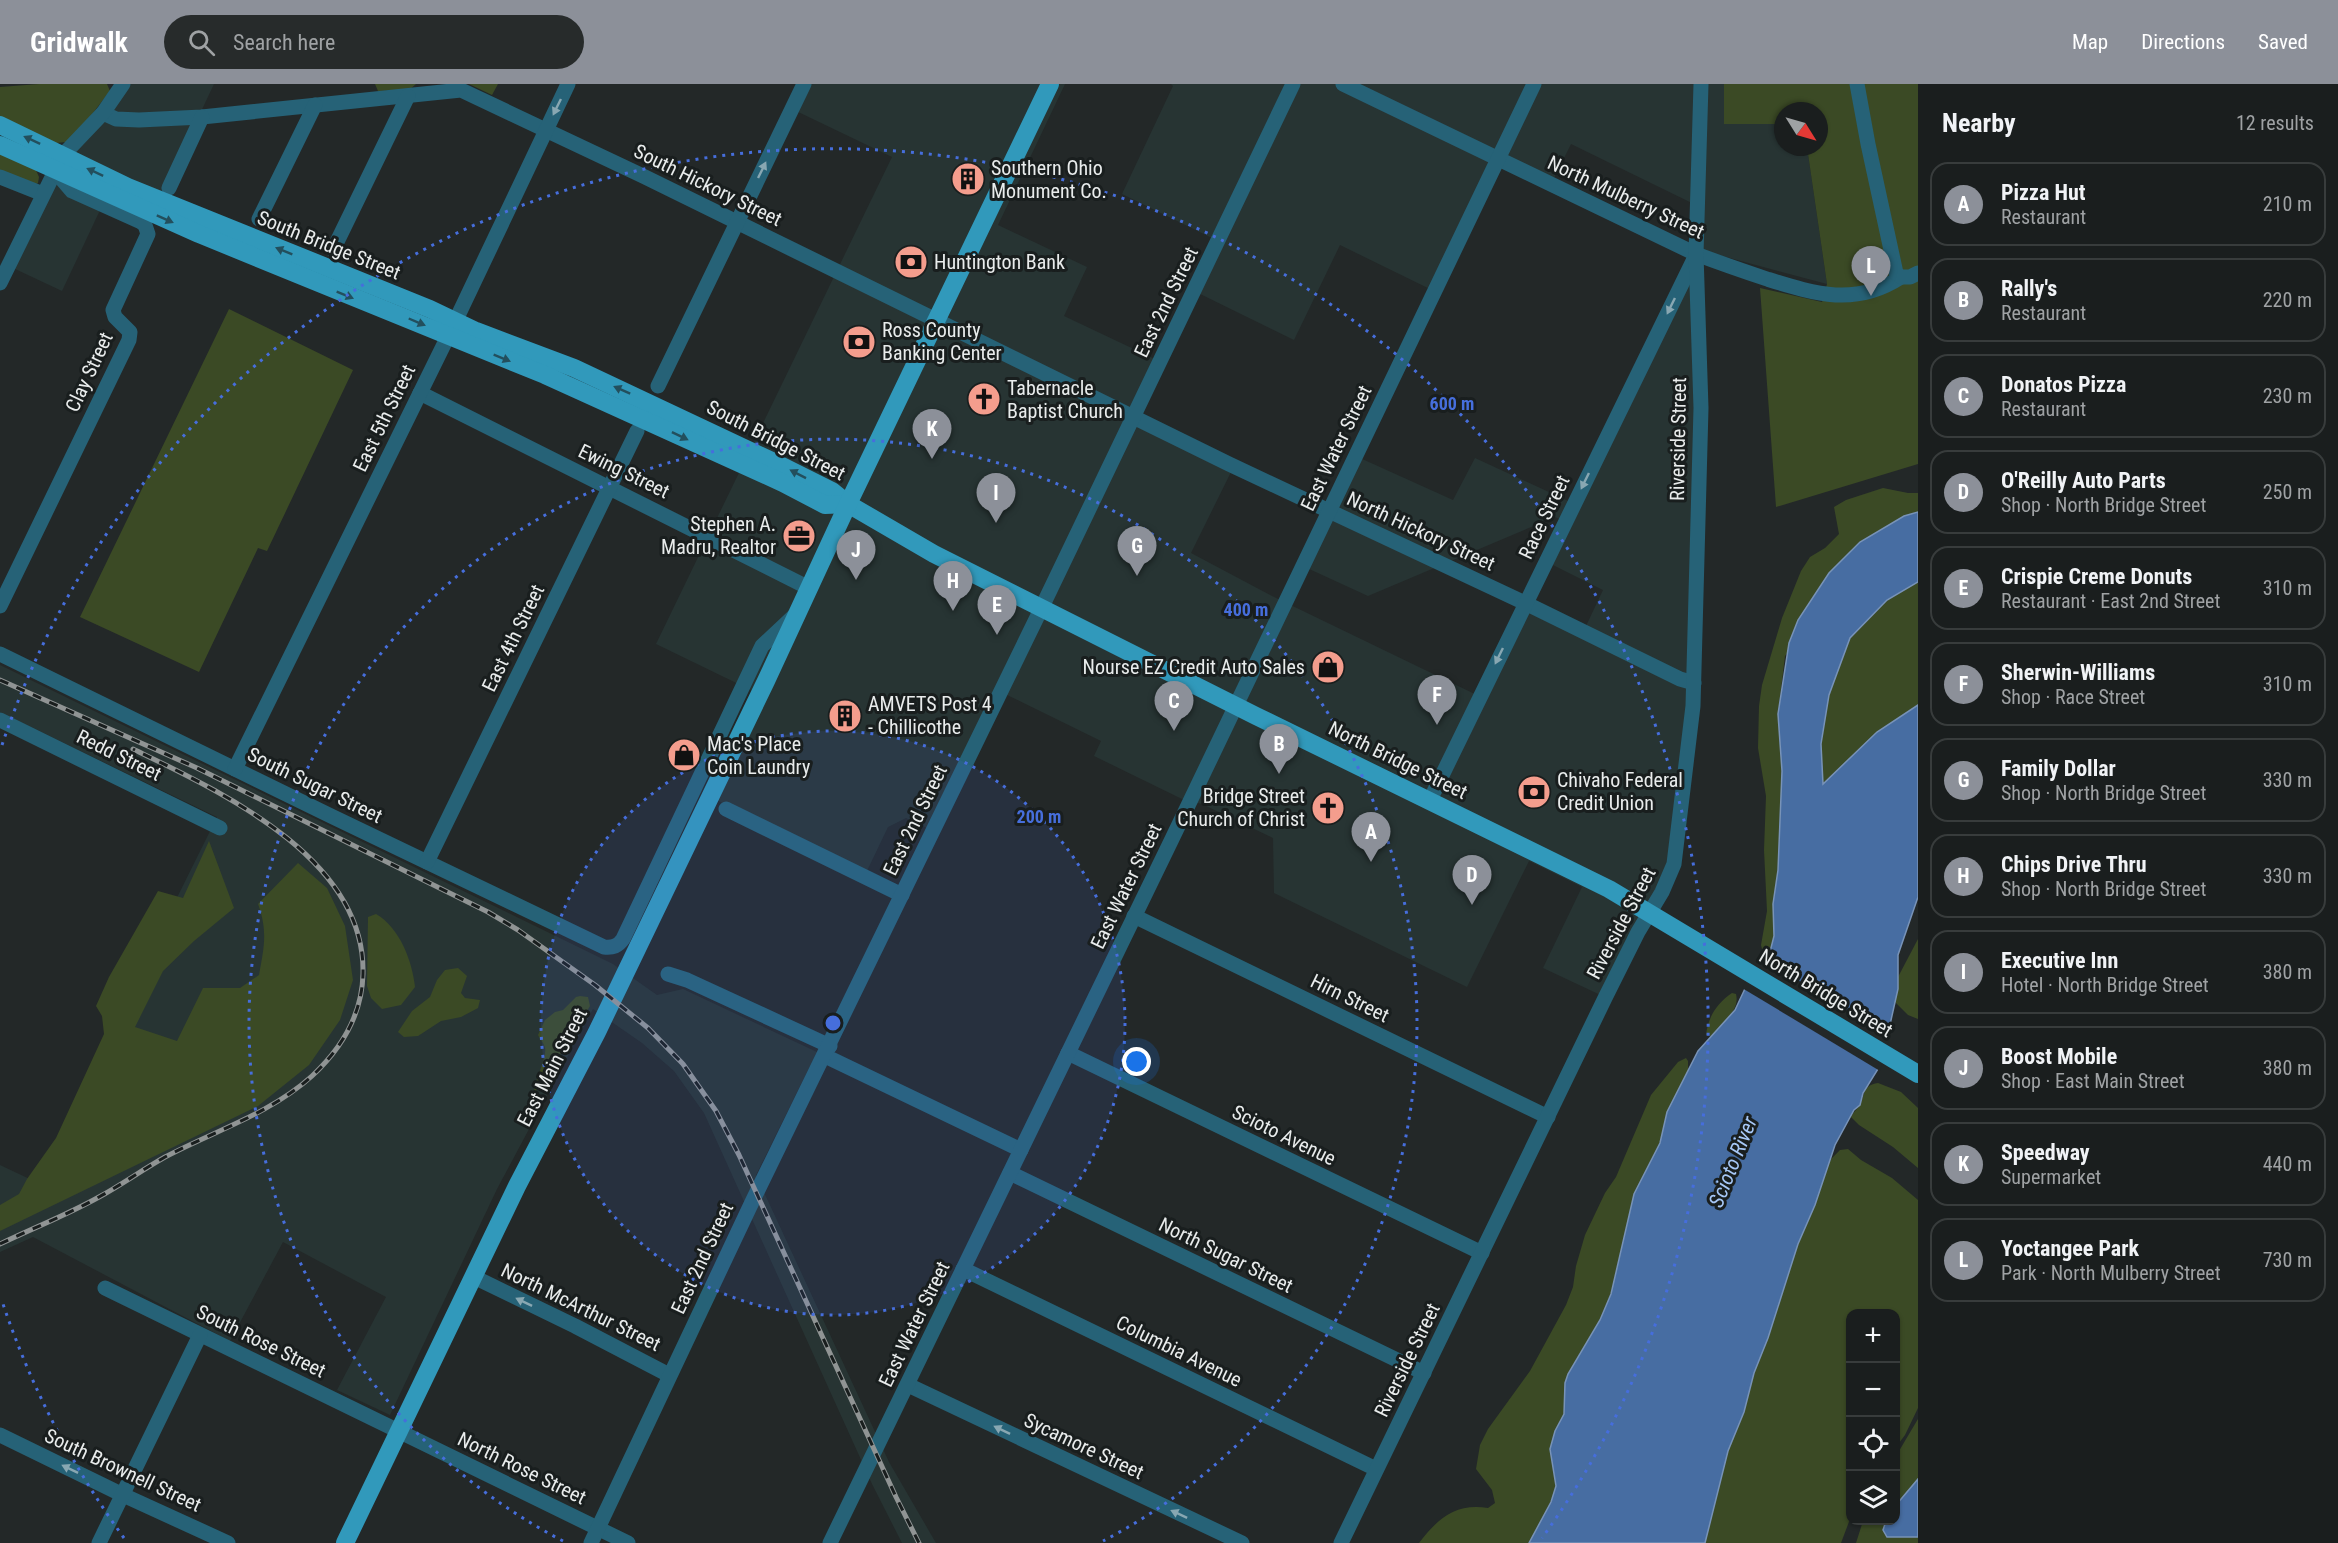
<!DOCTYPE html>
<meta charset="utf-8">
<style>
body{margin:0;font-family:"Roboto Condensed",sans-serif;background:#272b2b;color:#f1f3f6}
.controls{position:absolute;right:18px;bottom:18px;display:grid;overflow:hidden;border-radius:12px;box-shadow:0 2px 4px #0004}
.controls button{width:54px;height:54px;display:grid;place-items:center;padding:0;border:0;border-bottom:2px solid #383c3c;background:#1a1e1e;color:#f1f3f6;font:30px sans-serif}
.compass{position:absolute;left:1774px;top:18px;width:54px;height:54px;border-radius:50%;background:#1a1e1e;box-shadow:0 2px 4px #0004;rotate:127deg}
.you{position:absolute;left:1137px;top:978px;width:21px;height:21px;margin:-15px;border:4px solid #fff;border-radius:50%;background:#1a73e8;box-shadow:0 0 0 9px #1a73e833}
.badge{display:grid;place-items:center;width:39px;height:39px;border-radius:50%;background:#8c9099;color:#fff;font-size:20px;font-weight:700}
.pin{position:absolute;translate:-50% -50px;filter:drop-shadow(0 2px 3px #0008)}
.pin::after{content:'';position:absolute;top:32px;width:21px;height:18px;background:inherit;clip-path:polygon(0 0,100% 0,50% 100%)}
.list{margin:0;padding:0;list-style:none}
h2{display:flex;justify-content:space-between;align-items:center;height:78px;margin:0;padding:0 24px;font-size:26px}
h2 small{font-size:20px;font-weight:400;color:#9fa2a4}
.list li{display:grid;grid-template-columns:39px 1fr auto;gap:18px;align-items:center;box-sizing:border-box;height:84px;margin:0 12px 12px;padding:0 12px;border:2px solid #383c3c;border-radius:18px}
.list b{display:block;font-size:22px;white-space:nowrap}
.list p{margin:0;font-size:20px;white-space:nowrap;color:#9fa2a4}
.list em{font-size:20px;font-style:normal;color:#9fa2a4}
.icon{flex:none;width:33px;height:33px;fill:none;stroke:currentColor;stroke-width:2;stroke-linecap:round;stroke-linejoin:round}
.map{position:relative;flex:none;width:1918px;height:1459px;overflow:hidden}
header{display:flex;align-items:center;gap:36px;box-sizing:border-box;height:84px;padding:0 30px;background:#8c9099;color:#fff}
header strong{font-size:28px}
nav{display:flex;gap:33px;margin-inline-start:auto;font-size:21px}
.search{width:420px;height:54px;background:#272b2b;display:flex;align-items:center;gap:15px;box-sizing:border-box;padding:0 21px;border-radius:33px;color:#9fa2a4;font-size:22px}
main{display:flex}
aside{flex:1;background:#1a1e1e}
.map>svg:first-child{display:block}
.built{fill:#273433}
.green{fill:#3b4a25}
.water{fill:#476da2;stroke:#7893b8;stroke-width:1.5}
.pier{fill:#232828}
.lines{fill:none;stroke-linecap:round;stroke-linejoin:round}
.minor{stroke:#266277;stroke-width:15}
.major{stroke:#3199bb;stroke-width:18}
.rail-casing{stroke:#909494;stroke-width:5}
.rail{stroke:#191e1e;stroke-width:3;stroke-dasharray:9;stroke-linecap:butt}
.oneway{fill:#88a7b2}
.oneway2{fill:#234f5d}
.ring{fill:none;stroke:#466edc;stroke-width:3;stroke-dasharray:3 6}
.labels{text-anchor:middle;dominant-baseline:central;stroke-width:6;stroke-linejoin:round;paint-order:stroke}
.poi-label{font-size:20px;fill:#e9ecec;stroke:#191e1e;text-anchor:start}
.street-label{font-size:20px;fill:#e9ecec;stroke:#191e1e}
.water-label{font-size:21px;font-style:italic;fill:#a6c7f6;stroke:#191e1e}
.centre{fill:#466edc;stroke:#191e1e;stroke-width:3}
.ring-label{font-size:18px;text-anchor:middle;font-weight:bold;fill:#466edc;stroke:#191e1e;stroke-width:6;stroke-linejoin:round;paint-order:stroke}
</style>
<header>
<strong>Gridwalk</strong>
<div class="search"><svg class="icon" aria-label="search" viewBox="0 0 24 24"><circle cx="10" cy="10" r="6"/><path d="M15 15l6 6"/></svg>Search here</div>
<nav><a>Map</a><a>Directions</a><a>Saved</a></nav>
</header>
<main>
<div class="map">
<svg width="1918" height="1459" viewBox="0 0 1918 1459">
<rect width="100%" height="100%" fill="#232828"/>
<g class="built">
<polygon points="128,0 214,0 162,110 117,90 62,207 13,184 67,70"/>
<polygon points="804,0 1065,0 998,141 1087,183 1064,232 1157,276 1130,333 1233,384 1191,469 1272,512 1483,614 1531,515 1586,542 1603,506 1549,479 1567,439 1555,433 1368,512 1307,484 1360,374 1453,416 1475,374 1577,421 1700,176 1705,323 1678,783 1609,915 1543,884 1582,803 1529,777 1467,903 1274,809 1273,754 1202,720 1182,715 1094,672 1101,657 1003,609 935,748 906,734 888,743 866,789 710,713 759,610 656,560 892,73 792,25"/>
<polygon points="1171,0 1724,0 1724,40 1783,40 1783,63 1807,63 1827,200 1700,166 1700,123 1571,60 1549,104 1500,80 1438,209 1340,161 1294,256 1190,205 1214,155 1122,110 1173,2"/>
<polygon points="0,581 613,880 657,911 683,905 817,968 756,1091 889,1378 936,1459 902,1459 872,1400 704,1029 674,987 642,959 593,925 497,1105 390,1331 337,1306 386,1213 283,1158 230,1257 33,1153 0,1168 0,1081 36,1098 217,733 0,628"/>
</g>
<g class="green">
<polygon points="39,0 107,0 110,7 75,52 66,58 56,59 0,33 0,3"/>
<polygon points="375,0 416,0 409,6 378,7"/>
<polygon points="469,0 498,0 492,11"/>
<polygon points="1724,0 1918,0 1918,380 1776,423 1760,204 1822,218 1827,200 1807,63 1819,63 1819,27 1783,27 1783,40 1724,40"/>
<polygon points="0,67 35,84 39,93 38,99 34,101 0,88"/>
<polygon points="229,225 353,286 267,467 258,464 199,588 80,533"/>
<polygon points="1883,404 1908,409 1918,409 1918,428 1904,432 1785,572 1778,630 1782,687 1778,786 1773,820 1774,852 1771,864 1763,869 1761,861 1767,827 1764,766 1766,712 1758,664 1759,622 1762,601 1782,534 1801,487 1810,473 1825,464 1839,450 1834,423 1846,416"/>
<polygon points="1918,498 1918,621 1877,648 1822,701 1821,660 1829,611 1850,554 1887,516"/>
<path d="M209 757 234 824 194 857 163 887 135 943 177 957 203 904H240L259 891C264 864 268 847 258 820L298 779 327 804 345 842 353 896 340 936 309 981 258 1022 0 1147V1121L19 1110 27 1095 56 1054 104 950 102 932 96 922 109 893 158 807 183 814Z"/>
<path d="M376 830C400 844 412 877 415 903L401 921 382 925 371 914 367 902 368 833Z"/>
<polygon points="1918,855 1918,935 1908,931 1895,918 1898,893"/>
<polygon points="458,884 467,892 461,909 465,914 480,916 478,924 461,933 441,937 418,952 404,953 398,948 412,927 430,913 437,896 445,886"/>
<path d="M1732 909 1736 910C1740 926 1724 938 1715 948L1711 952 1706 951C1708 933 1717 919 1732 909Z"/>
<path d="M580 912 588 913 590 922 561 970 546 999 534 1008C535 994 547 975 545 964 544 959 540 955 538 951L545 936 555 928 563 926 576 913Z"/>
<path d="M1686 974 1688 977V987L1667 1028 1660 1059 1634 1110 1611 1209 1600 1236 1568 1290 1565 1299 1564 1330 1555 1347 1550 1365 1556 1401 1551 1418 1532 1455 1529 1459H1419C1438 1434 1456 1419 1488 1424L1495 1419 1492 1406 1476 1385 1480 1361 1488 1345 1530 1287 1566 1221 1573 1203 1576 1182 1585 1151 1605 1109 1616 1093 1651 1011 1678 978Z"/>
<path d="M1878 999 1901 1008 1918 1024V1084L1893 1063 1859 1041 1851 1033C1853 1028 1858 1025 1860 1020 1866 1009 1862 1002 1878 999Z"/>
<polygon points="1848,1065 1861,1076 1892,1094 1918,1116 1918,1324 1905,1351 1896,1363 1896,1230 1850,1230 1850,1435 1841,1459 1705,1459 1728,1367 1744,1328 1754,1289 1768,1254 1798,1160 1815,1121 1823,1092 1831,1075 1840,1066"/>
<polygon points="1918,1335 1918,1395 1896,1421 1896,1372"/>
<polygon points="1863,1437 1886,1437 1883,1446 1887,1453 1918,1453 1918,1459 1856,1459"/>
</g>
<g class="water">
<polygon points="1918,428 1918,498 1887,516 1850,554 1829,611 1821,660 1823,700 1877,648 1918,621 1918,813 1898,871 1898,905 1889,945 1878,985 1863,1009 1860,1021 1854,1026 1835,1061 1815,1121 1798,1160 1768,1254 1754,1289 1744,1328 1728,1367 1705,1459 1529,1459 1551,1418 1556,1402 1550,1365 1555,1347 1564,1330 1565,1299 1568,1290 1600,1236 1611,1210 1634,1110 1660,1059 1667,1028 1698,967 1735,926 1749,896 1771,864 1774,852 1773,820 1778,786 1782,687 1778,630 1789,559 1798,536 1829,489 1860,458 1904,432"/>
<polygon points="1918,1395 1918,1453 1887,1453 1883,1446 1886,1437 1896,1436 1896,1421"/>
</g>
<polygon class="pier" points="1760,873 1890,952 1880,987 1742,904"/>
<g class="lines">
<g class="minor">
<path d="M1343 0 1696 170C1720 179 1743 187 1767 195 1815 210 1855 223 1901 193"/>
<polyline points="1857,0 1868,60 1896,189 1901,193 1910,193 1918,189"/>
<polyline points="103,29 116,35 139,36 202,33 461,6 643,92 1229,380 1525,519 1680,595 1694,599"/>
<polyline points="0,93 43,110"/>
<polyline points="169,104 202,33"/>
<polyline points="259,135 315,21"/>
<polyline points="333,166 408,12"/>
<polyline points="0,199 63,71 103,29 123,0"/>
<polyline points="658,302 804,0"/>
<polyline points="420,309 809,504"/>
<polyline points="0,522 129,256 130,248 115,233 113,226 148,150 145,141 141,138 72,107 54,86"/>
<path d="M0 570 331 732 604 863C613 864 618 862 623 855L762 562 794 532"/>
<polyline points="0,636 220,744"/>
<polyline points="235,685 455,238 568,0"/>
<polyline points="1430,716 1695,173"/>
<polyline points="726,725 902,811"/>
<polyline points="427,778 637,347"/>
<polyline points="1134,832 1548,1033"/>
<polyline points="668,890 687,896 830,962"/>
<polyline points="1068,969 1482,1169"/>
<polyline points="825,972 1021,1066"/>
<polyline points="1010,1089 1424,1289"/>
<polyline points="963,1185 1376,1385"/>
<polyline points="474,1193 575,1242 669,1291"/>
<polyline points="105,1204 628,1459"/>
<polyline points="908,1301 1242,1459"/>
<polyline points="0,1351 123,1411 228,1459"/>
<polyline points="99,1459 200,1251"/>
<polyline points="591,1459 753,1116 1042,523 1293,0"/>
<polyline points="830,1459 1171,757 1534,0"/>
<polyline points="1341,1459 1605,914 1638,848 1662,808 1674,780 1693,622 1701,324 1696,170 1701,0"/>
</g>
<g class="major">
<polyline points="0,41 128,103 430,225 476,247 574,284 778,380 832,407 848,420 934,470 1256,632 1609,805 1918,990"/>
<polyline points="0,61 199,150 545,291 783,399 825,421 848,420"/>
<polyline points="345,1459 517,1102 597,948 766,597 848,420 1050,0"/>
</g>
<g class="rail-casing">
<g id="rail">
<polyline points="0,596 197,684 488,828 518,846 595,901 648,944 683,980 716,1027 739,1071 896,1413 919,1459"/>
<path d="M0 1160C33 1144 67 1131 99 1113 121 1101 142 1086 165 1073 214 1047 270 1030 312 992 341 965 362 931 363 890 366 774 221 708 133 665"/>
</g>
</g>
<use href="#rail" class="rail"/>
</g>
<defs><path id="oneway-solid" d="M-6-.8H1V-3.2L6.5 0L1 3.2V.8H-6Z" transform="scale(1.5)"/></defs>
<g class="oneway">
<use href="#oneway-solid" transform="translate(557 23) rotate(116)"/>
<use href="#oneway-solid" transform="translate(762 86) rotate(-64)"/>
<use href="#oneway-solid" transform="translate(1671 222) rotate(116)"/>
<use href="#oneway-solid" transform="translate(1585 397) rotate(116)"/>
<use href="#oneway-solid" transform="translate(1499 572) rotate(116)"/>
<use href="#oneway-solid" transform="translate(524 1218) rotate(-154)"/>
<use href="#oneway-solid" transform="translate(1002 1346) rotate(-154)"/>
<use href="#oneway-solid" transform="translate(70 1385) rotate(-154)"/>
<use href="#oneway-solid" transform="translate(1179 1430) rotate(-155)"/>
</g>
<g class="oneway2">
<use href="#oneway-solid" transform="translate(32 56) rotate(-155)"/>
<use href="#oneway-solid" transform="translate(95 88) rotate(-155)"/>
<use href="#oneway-solid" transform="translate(165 135) rotate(24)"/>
<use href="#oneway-solid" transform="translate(284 167) rotate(-158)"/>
<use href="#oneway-solid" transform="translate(345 211) rotate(22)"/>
<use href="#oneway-solid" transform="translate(417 238) rotate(23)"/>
<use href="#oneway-solid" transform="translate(502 274) rotate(22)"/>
<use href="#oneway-solid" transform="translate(622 306) rotate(-156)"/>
<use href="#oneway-solid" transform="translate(680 352) rotate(26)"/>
<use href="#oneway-solid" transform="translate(798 390) rotate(-153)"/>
</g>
<circle cx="833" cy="939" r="292" fill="#466edc" fill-opacity=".12"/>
<g class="ring">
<circle cx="833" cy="939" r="292"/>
<path d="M563 1457A584 584 0 1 1 1103 1457"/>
<path d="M124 1454A876 876 0 0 1 2 1217M2 661A876 876 0 1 1 1542 1454"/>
</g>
<defs>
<g id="building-disc" transform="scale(1.725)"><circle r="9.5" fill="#f49d8d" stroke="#191e1e"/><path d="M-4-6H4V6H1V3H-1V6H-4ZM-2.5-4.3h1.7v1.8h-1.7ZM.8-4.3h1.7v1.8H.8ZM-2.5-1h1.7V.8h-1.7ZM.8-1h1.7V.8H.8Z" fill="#111"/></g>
<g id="bank-disc" transform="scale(1.725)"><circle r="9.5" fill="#f49d8d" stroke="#191e1e"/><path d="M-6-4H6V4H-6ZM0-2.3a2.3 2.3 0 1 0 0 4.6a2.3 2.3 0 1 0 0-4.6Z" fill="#111"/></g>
<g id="church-disc" transform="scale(1.725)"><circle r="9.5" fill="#f49d8d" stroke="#191e1e"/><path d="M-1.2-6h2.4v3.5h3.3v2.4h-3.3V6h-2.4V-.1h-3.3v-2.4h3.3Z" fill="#111"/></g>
<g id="office-disc" transform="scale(1.725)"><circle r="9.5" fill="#f49d8d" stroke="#191e1e"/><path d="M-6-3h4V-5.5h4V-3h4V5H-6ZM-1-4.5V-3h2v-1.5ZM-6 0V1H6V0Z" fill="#111"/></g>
<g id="shop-disc" transform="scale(1.725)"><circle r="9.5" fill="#f49d8d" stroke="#191e1e"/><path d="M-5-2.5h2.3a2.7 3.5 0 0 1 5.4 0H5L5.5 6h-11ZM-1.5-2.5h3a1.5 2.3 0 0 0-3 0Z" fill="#111"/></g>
</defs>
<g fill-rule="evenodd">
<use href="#building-disc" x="968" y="95"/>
<use href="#bank-disc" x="911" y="178"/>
<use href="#bank-disc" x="859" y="258"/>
<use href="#church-disc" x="984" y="315"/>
<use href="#office-disc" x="799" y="452"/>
<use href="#shop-disc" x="1328" y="583"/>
<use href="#building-disc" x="845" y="632"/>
<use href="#shop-disc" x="684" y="671"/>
<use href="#bank-disc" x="1534" y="708"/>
<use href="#church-disc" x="1328" y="724"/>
</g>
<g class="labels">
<g class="poi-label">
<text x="991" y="84">Southern Ohio<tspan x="991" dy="23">Monument Co.</tspan></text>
<text x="934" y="178">Huntington Bank</text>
<text x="882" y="246">Ross County<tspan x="882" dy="23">Banking Center</tspan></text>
<text x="1007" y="304">Tabernacle<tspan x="1007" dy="23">Baptist Church</tspan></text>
<text x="776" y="440" text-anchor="end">Stephen A.<tspan x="776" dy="23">Madru, Realtor</tspan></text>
<text x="1305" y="583" text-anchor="end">Nourse EZ Credit Auto Sales</text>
<text x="868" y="620">AMVETS Post 4<tspan x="868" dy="23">- Chillicothe</tspan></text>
<text x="707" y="660">Mac's Place<tspan x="707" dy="23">Coin Laundry</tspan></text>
<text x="1557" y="696">Chivaho Federal<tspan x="1557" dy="23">Credit Union</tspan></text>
<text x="1305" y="712" text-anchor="end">Bridge Street<tspan x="1305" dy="23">Church of Christ</tspan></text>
</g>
<g class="street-label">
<text transform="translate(708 101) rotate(26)">South Hickory Street</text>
<text transform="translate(1626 113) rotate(25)">North Mulberry Street</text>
<text transform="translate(329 161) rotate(22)">South Bridge Street</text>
<text transform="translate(1166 218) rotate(-64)">East 2nd Street</text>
<text transform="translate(89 288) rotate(-65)">Clay Street</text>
<text transform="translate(384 334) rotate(-64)">East 5th Street</text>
<text transform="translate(1678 355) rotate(-89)">Riverside Street</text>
<text transform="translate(776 356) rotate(27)">South Bridge Street</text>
<text transform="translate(1336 364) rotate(-64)">East Water Street</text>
<text transform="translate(624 387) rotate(26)">Ewing Street</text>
<text transform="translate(1544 433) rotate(-64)">Race Street</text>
<text transform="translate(1421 447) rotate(25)">North Hickory Street</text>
<text transform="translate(513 554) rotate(-64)">East 4th Street</text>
<text transform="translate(119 671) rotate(26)">Redd Street</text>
<text transform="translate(1398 676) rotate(26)">North Bridge Street</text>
<text transform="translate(315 701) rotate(26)">South Sugar Street</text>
<text transform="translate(915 736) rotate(-64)">East 2nd Street</text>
<text transform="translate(1126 802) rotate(-64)">East Water Street</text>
<text transform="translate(1621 839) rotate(-62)">Riverside Street</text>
<text transform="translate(1826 909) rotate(31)">North Bridge Street</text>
<text transform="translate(1350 914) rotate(26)">Hirn Street</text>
<text transform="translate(552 983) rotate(-63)">East Main Street</text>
<text transform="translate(1284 1051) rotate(26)">Scioto Avenue</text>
<text transform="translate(1226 1171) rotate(26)">North Sugar Street</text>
<text transform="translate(702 1174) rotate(-65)">East 2nd Street</text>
<text transform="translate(581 1223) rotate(26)">North McArthur Street</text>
<text transform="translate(914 1240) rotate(-64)">East Water Street</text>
<text transform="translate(261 1257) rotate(26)">South Rose Street</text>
<text transform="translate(1179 1267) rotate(26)">Columbia Avenue</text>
<text transform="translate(1407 1276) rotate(-64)">Riverside Street</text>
<text transform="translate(1084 1362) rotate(25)">Sycamore Street</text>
<text transform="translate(522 1384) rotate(26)">North Rose Street</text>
<text transform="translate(123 1386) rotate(25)">South Brownell Street</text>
</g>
<g class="water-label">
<text transform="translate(1733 1078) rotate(-68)">Scioto River</text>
</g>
</g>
<circle cx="833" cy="939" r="9" class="centre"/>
<g class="ring-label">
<text x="1452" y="326">600 m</text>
<text x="1246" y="532">400 m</text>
<text x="1039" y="739">200 m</text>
</g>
</svg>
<div class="controls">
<button>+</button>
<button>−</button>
<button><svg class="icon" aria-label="locate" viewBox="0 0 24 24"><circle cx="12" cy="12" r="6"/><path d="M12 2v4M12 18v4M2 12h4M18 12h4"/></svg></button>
<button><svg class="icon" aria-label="layers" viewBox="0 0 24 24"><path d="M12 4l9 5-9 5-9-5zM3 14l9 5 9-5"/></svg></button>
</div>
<svg class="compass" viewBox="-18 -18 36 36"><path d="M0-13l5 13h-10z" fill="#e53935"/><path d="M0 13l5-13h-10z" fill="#9fa2a4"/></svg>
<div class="you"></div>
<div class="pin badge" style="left:1371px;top:778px">A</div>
<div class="pin badge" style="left:1279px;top:690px">B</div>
<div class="pin badge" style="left:1174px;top:647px">C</div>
<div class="pin badge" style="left:1472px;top:821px">D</div>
<div class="pin badge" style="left:997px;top:551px">E</div>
<div class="pin badge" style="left:1437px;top:641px">F</div>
<div class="pin badge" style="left:1137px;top:492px">G</div>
<div class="pin badge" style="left:953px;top:527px">H</div>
<div class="pin badge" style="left:996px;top:439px">I</div>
<div class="pin badge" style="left:856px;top:496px">J</div>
<div class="pin badge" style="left:932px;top:375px">K</div>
<div class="pin badge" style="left:1871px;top:212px">L</div>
</div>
<aside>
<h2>Nearby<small>12 results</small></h2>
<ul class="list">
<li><span class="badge">A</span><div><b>Pizza Hut</b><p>Restaurant</p></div><em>210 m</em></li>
<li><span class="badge">B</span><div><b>Rally's</b><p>Restaurant</p></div><em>220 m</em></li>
<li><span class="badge">C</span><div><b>Donatos Pizza</b><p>Restaurant</p></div><em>230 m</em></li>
<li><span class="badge">D</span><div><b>O'Reilly Auto Parts</b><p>Shop · North Bridge Street</p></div><em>250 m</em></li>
<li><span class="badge">E</span><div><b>Crispie Creme Donuts</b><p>Restaurant · East 2nd Street</p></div><em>310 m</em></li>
<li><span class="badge">F</span><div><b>Sherwin-Williams</b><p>Shop · Race Street</p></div><em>310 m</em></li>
<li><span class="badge">G</span><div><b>Family Dollar</b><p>Shop · North Bridge Street</p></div><em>330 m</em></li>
<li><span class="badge">H</span><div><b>Chips Drive Thru</b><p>Shop · North Bridge Street</p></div><em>330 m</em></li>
<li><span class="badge">I</span><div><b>Executive Inn</b><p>Hotel · North Bridge Street</p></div><em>380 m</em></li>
<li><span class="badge">J</span><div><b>Boost Mobile</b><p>Shop · East Main Street</p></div><em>380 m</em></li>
<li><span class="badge">K</span><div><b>Speedway</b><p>Supermarket</p></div><em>440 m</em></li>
<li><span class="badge">L</span><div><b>Yoctangee Park</b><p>Park · North Mulberry Street</p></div><em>730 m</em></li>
</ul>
</aside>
</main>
